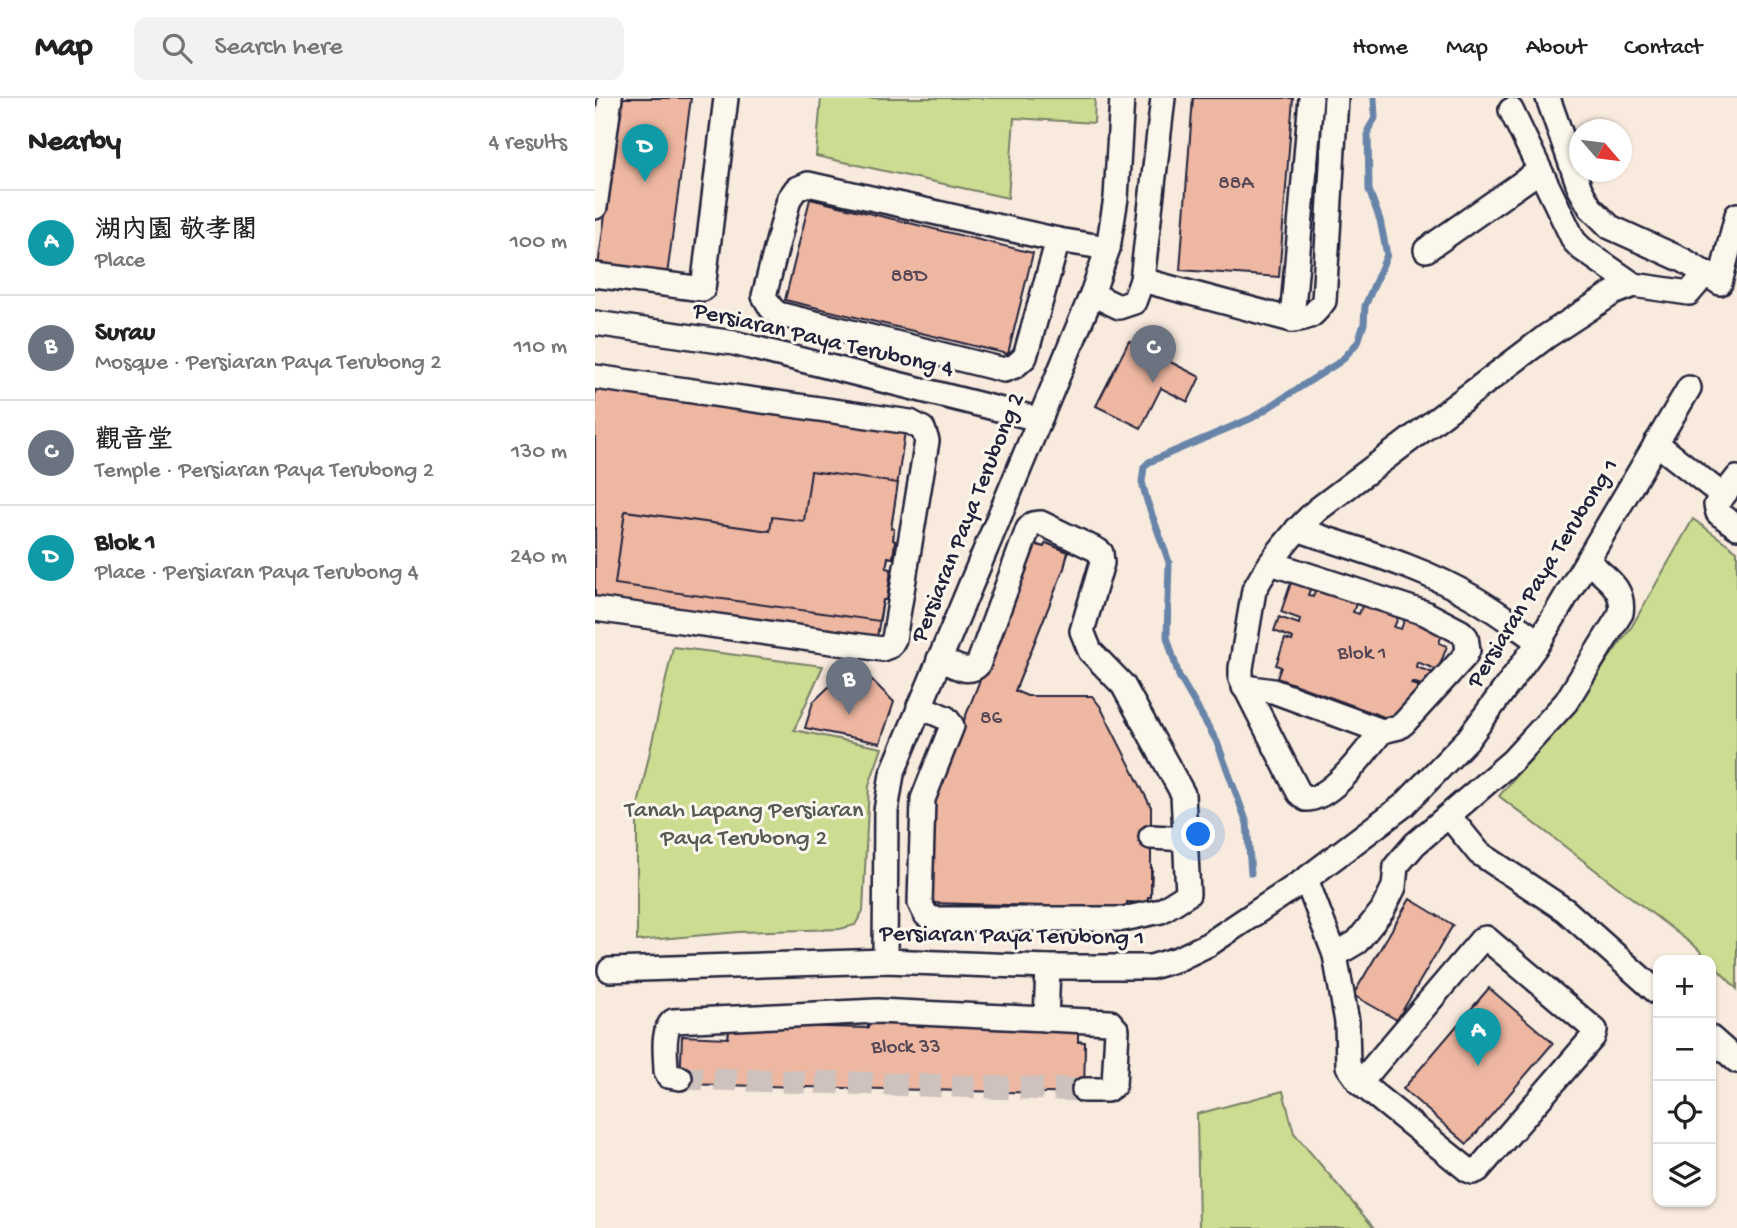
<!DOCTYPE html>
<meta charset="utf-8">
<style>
body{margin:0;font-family:"Gochi Hand","LXGW WenKai TC",sans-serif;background:#f2f2f2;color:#222}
.controls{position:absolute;right:21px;bottom:21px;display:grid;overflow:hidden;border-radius:14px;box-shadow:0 2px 5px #0004}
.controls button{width:63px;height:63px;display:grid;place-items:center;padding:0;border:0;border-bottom:2px solid #e0e0e0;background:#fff;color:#222;font:35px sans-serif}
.compass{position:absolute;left:974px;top:21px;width:63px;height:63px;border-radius:50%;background:#fff;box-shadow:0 2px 5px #0004;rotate:118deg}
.you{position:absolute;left:604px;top:737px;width:24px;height:24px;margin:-18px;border:5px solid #fff;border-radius:50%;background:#1a73e8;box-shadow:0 0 0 10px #1a73e833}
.badge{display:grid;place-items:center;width:46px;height:46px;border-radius:50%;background:#d93025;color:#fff;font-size:23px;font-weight:700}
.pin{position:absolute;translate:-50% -58px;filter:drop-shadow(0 2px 4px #0008)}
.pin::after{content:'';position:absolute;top:37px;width:24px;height:21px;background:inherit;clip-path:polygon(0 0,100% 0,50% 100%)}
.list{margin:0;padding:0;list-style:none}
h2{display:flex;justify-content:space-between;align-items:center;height:91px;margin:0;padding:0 28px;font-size:30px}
h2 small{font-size:23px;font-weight:400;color:#767676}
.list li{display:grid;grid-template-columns:46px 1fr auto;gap:21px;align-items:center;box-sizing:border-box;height:105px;padding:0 28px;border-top:2px solid #e0e0e0}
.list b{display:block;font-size:26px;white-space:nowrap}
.list p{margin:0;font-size:23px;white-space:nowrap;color:#767676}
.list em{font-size:23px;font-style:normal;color:#767676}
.icon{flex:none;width:38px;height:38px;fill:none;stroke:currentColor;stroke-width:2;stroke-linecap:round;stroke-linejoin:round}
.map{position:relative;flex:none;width:1142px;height:1130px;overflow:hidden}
header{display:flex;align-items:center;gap:42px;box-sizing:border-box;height:98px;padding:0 35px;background:#fff;border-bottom:2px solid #e0e0e0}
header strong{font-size:33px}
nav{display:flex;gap:38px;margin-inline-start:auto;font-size:24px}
.search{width:490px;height:63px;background:#f2f2f2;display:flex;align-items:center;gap:18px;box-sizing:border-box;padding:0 24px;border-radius:14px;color:#767676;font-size:26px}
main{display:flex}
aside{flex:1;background:#fff}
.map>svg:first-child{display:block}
.green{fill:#ccdc91;stroke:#777f66;stroke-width:2}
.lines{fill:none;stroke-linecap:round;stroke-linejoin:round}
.stream{stroke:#6885a9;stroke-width:7}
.building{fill:#eeb7a2;stroke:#22223b;stroke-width:2}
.minor-tunnel{stroke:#cdc2bd;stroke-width:23;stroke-dasharray:23 11;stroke-linecap:butt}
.minor-casing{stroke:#22223b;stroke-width:28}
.minor{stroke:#fbf7ec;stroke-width:23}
.labels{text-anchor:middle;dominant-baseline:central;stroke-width:6;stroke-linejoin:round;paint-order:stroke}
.number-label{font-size:21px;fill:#554755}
.street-label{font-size:24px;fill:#22223b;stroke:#fbf7ec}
.park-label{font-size:24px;fill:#555a55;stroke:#fbf7ec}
</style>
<header>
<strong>Map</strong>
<div class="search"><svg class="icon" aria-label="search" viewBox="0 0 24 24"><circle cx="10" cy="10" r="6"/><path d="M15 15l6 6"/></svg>Search here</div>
<nav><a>Home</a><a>Map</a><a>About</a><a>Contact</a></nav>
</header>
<main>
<aside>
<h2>Nearby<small>4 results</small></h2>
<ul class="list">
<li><span class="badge" style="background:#0f9aa8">A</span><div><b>湖內園 敬孝閣</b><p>Place</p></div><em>100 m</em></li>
<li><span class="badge" style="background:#6b7280">B</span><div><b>Surau</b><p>Mosque · Persiaran Paya Terubong 2</p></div><em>110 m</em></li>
<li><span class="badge" style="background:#6b7280">C</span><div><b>觀音堂</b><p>Temple · Persiaran Paya Terubong 2</p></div><em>130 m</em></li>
<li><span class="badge" style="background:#0f9aa8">D</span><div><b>Blok 1</b><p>Place · Persiaran Paya Terubong 4</p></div><em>240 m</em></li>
</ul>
</aside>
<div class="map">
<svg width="1142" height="1130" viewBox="0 0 1142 1130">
<rect width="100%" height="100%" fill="#f8eadd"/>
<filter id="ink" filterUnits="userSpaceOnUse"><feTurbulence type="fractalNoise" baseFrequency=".0143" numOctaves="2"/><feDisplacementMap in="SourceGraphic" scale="14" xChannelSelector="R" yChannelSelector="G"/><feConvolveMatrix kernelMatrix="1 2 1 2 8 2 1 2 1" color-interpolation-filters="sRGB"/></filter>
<g filter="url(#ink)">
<g class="green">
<polygon points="226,0 500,0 499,25 419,20 413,100 221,58"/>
<polygon points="1098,421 1142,453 1142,891 1102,850 904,698 977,612 1037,528"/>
<polygon points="78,549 228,568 199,632 287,650 274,687 268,813 260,827 245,831 144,834 42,843 42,712"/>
<polygon points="688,993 699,1035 779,1130 604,1130 602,1016"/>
</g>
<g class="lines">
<polyline class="stream" points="656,775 652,725 622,644 584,578 572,539 574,464 552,403 547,384 549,369 554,364 657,320 746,263 763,244 769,226 770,208 792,157 785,122 774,92 773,32 780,20 779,0"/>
</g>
<g class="building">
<polygon points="26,0 96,0 72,177 3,168"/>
<polygon points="598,0 698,0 684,179 585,172"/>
<polygon points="215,101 438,155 413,256 190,202"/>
<polygon points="534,243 605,279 593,304 566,290 546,330 501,308"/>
<polygon points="0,289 310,333 296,430 299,431 298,442 300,443 298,460 293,459 291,470 296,471 292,502 288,502 282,539 0,499"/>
<polygon points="216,373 303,385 296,430 299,431 298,442 300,443 298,460 293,459 291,470 296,471 292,502 288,502 284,523 20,486 30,413 175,433 177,419 209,423"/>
<polygon points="451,445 473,454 469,470 420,593 432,598 418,633 406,629 376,705 383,707 383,698 389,699 389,690 435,691 435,700 441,700 441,691 489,692 489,701 495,702 495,693 543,694 543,703 548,703 548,709 556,709 555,730 385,724 384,745 372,744 372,768 557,770 556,799 553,799 553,805 532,804 532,799 518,798 518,809 478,809 478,798 472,797 472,809 433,808 433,797 425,796 425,807 384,806 384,795 376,795 376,806 336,805 337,772 347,772 347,765 337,765 339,723 349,724 349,722 339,721 339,698 357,653 367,657 368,652 359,649 374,610 384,614 386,608 376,605 392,565 401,569 404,564 394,560 410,519 420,523 421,519 411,515 427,475 437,479 441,470 431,466 439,446 449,449"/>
<polygon points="451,445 473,454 469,470 420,593 432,598 497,598 505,608 556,709 556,799 553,799 553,805 532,804 532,810 336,805 339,698 439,446 449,449"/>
<polygon points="698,479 717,486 713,497 718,499 722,488 762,503 758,514 764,516 768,505 804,518 799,529 806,531 810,520 848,534 844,545 852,548 843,572 822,564 821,569 842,576 836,590 817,584 816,586 823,588 813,615 803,624 682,580 686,569 681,567 690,541 697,543 698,540 679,533 684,519 704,526 705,521 686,514"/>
<polygon points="275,580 299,604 285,645 210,630 218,604 239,584 251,597"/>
<polygon points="815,801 858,827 802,922 758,897"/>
<polygon points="894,890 958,945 872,1046 808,991"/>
<polygon points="273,924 308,924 308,931 341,932 341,925 383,926 383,937 390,937 393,928 429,928 429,940 438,940 439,928 476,929 475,942 490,944 489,966 133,955 134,929 141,927 273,930"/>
<polygon points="273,924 483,929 483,944 490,944 489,996 85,986 87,938 133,940 135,927 273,930"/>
</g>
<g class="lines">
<polyline class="minor-tunnel" points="85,980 489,992"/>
<g class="minor-casing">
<g id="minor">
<polyline points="953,0 985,91 995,109 1015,129 1090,163 1125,185 1142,117"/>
<polyline points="916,12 979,143 987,151 1039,187 1094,195 1111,175"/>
<polygon points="213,86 463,142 430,259 420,268 409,272 183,216 176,210 169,198 194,101 201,91"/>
<polyline points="0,109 15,0"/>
<polyline points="463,142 513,150"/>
<polyline points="831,152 944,73"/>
<polyline points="0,177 108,191 131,0"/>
<path d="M547 182 697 222C716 220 718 218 729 203L741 0"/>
<polyline points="497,196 524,209 539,204 547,182 568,0"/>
<polyline points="697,222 716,0"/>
<polyline points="0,225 139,245 443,321"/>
<polyline points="0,279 315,324 328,331 332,343 299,541 295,548 287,551 0,511"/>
<polyline points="1061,345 1127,397"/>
<polyline points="1142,380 1121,407 1123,415 1142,429"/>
<path d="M702 431C760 451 823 467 877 499 900 512 922 529 944 544"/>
<polyline points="649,589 678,593 787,633 804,629 809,625 870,558 873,552 871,539 866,534 830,515 676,465"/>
<path d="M324 608 351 620 357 628 328 701 325 805 331 817 339 821H528L566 813 593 796 588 696 528 587 495 553 487 533 507 465 506 455 502 452 446 425 438 426 433 431 383 567C373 578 357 566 344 561"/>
<path d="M787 633C770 653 738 701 711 701L704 695 646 581V570L659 492C676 461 696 436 722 412L952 238 1018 195 1039 187"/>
<polyline points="854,718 884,755 970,812 1063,895"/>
<polyline points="556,739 592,741"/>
<polyline points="711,781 740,857 752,924 753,968 765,985"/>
<polygon points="891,840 1000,932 998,939 883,1072 878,1074 873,1072 765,985 887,841"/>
<path d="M740 857 762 844 787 813 799 789 801 768 820 746 917 663 971 604 1026 515C1030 489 1010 480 993 463"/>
<polyline points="290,863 291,713 297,676 497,196 513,150 521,100 527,0"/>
<polyline points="15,872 290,863 453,869 556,869 583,861 614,846 711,781 809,707 873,641 944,544 1094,290"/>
<polyline points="451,921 453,869"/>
<polyline points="1116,940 1142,963"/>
<path d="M85 980 73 978 71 973C71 958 66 933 78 923L282 913 515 924 522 932 519 987 512 992H489"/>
</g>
</g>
<use href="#minor" class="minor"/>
</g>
</g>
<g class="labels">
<g class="number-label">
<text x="641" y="86">88A</text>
<text x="314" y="179">88D</text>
<text x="767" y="556">Blok 1</text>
<text x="396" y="621">86</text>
<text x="311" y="950">Block 33</text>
</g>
<g class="street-label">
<text transform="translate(228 243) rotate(13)">Persiaran Paya Terubong 4</text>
<text transform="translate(374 420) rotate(-68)">Persiaran Paya Terubong 2</text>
<text transform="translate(949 476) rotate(-58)">Persiaran Paya Terubong 1</text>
<text transform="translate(417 839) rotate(1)">Persiaran Paya Terubong 1</text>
</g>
<g class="park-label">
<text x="149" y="713">Tanah Lapang Persiaran<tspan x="149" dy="28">Paya Terubong 2</tspan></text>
</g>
</g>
</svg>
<div class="controls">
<button>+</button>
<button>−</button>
<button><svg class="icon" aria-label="locate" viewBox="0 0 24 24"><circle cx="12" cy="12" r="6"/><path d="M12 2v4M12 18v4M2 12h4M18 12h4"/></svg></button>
<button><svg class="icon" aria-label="layers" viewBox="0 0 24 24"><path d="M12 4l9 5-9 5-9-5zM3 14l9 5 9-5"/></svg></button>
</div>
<svg class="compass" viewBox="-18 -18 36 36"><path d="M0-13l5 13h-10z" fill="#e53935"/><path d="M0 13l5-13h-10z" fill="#767676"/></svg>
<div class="you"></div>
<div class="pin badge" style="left:883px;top:968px;background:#0f9aa8">A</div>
<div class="pin badge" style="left:254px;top:617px;background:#6b7280">B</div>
<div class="pin badge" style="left:558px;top:285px;background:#6b7280">C</div>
<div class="pin badge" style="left:50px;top:84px;background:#0f9aa8">D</div>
</div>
</main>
